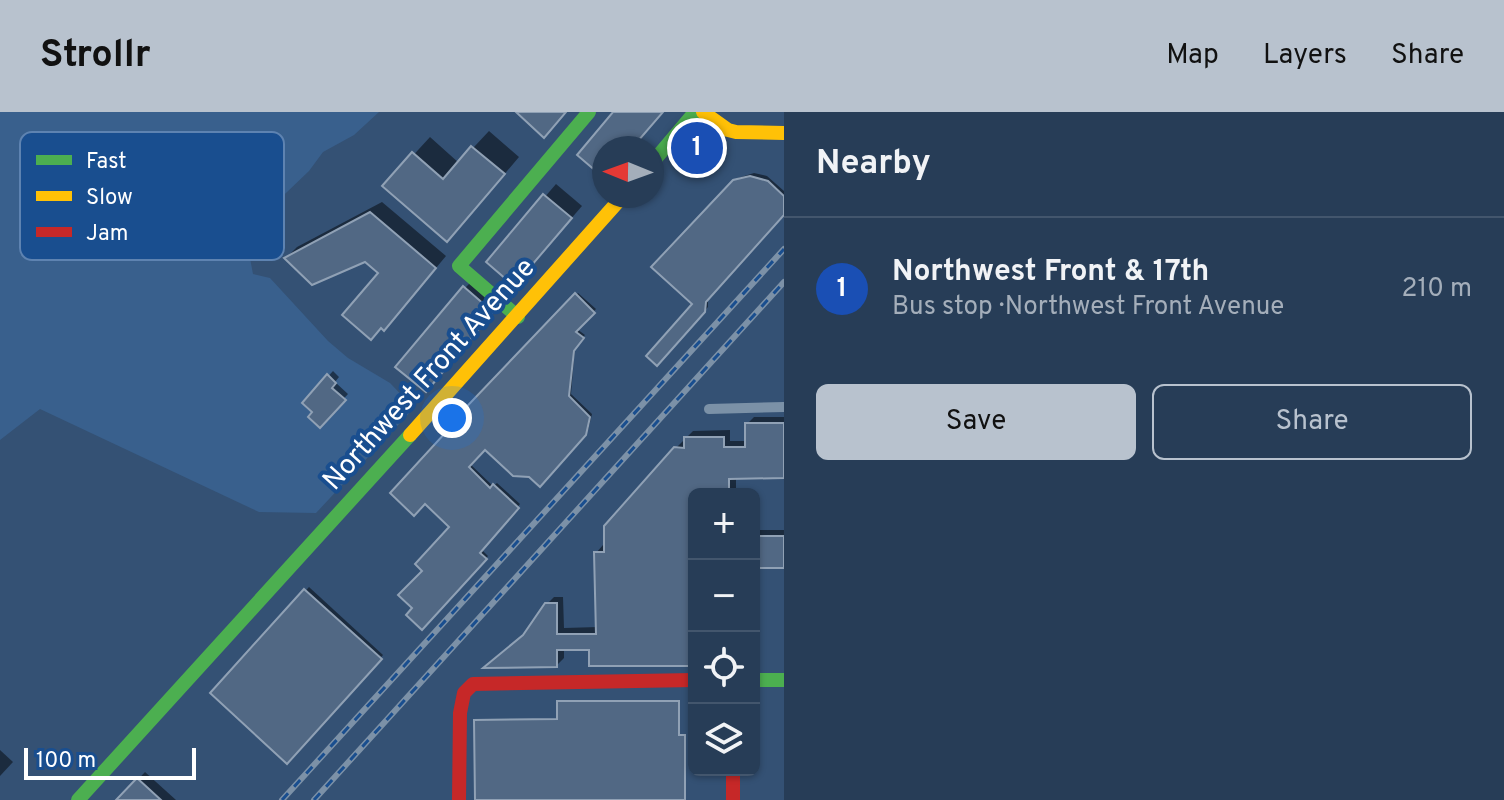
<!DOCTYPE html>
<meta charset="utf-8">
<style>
body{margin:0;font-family:Overpass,sans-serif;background:#334861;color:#f1f3f6}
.controls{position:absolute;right:24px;bottom:24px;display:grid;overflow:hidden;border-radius:12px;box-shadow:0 2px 6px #0004}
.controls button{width:72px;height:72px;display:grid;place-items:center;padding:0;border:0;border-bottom:2px solid #43566d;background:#273d57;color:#f1f3f6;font:40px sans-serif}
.compass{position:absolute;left:592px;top:24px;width:72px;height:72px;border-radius:50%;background:#273d57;box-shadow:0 2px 6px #0004;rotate:271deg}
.scale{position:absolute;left:24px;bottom:20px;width:172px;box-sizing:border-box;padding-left:8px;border:4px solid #fff;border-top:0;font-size:22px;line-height:28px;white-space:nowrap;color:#fff;-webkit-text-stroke:6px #194e8f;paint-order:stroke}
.you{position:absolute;left:452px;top:306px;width:28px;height:28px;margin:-20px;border:6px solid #fff;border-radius:50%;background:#1a73e8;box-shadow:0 0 0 12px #1a73e833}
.badge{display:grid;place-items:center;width:52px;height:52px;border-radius:50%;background:#b8c2ce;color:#fff;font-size:26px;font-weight:700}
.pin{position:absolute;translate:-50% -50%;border:4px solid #fff;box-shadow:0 2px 8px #0006}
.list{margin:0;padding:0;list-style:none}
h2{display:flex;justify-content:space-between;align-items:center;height:104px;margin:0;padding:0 32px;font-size:34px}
h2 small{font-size:26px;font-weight:400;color:#a4aeba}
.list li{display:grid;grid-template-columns:52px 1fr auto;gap:24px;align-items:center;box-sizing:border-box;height:144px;padding:0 32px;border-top:2px solid #43566d}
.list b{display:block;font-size:30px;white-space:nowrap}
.list p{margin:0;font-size:26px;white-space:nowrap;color:#a4aeba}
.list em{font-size:26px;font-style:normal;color:#a4aeba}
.actions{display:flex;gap:16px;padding:24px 32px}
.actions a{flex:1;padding:18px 0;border:2px solid #b8c2ce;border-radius:12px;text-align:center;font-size:28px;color:#b8c2ce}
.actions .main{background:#b8c2ce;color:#111}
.icon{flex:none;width:44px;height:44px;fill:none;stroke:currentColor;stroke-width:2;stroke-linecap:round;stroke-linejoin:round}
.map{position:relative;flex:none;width:784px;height:688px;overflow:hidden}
header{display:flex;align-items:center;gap:48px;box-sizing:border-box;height:112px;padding:0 40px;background:#b8c2ce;color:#111}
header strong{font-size:38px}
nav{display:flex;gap:44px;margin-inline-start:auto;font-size:28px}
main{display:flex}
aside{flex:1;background:#273d57}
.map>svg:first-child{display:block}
.water{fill:#39608d}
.shadow{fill:#0007}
.building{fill:#516884;stroke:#90a1b5;stroke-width:2}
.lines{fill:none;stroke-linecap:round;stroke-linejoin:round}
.street{stroke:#7b91a7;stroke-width:10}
.fast{stroke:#4caf50;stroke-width:14}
.slow{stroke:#ffc107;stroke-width:14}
.jam{stroke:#c62828;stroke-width:14}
.rail-casing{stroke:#7c91a7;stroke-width:6}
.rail{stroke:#194e8f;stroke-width:3;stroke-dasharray:9;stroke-linecap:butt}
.labels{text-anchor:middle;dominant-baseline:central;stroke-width:8;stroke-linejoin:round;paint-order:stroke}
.street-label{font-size:28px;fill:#fff;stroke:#194e8f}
.key{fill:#194e8f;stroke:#5e83b1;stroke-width:2}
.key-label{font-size:22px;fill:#fff}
</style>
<header>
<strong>Strollr</strong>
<nav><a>Map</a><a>Layers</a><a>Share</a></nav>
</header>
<main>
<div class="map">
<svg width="784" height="688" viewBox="0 0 784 688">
<rect width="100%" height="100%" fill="#345174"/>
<polygon class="water" points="0,0 379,0 354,23 323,40 309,59 245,120 253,162 270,166 328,229 348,246 390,271 414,296 316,401 259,400 40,297 0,328"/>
<g class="shadow">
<polygon points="489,19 519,45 463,111 385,74 430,25 459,51"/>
<polygon points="754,61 767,64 784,79 784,101 708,185 708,195 657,251 695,192 654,155 738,66"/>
<polygon points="556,72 582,94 525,160 489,150"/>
<polygon points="382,90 446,144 395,205 380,161 365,148 286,146 297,135"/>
<polygon points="476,165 503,188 437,266 465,176"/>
<polygon points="578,181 596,197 577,217 585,223 575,234 571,282 592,302 588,318 540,372 530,363 485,336 470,352 493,374 497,371 520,392 481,437 488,444 422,515 415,496 425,459 451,415 425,389 393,381 450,318 466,318 456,309"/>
<polygon points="333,259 339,265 335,270 348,282 320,313 315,300 304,291"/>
<polygon points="754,305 784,305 784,364 736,365 736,382 694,382 694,552 591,536 564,536 564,546 557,553 527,521 546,493 554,485 563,485 564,516 598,515 596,441 603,433 606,433 675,337 683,329 686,329 686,326 693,319 730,318 730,329 747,329 747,312"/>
<rect x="754" y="418" width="30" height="36"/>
<polygon points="309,475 383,543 287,649 212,581"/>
<polygon points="680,588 680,622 686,622 686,688 477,688 476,609 478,607 559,607 559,590 560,589"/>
<polygon points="0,638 13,650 0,664"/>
<polygon points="145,660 176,688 119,688"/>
</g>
<g class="building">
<polygon points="516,0 566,0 544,26"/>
<polygon points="613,0 663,0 632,36 604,36 604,66 577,43"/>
<polygon points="471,34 505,62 447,130 382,74 412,40 443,67"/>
<polygon points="750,64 768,69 784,84 784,103 706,190 705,200 657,254 646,244 692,192 651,155 733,68"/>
<polygon points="543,82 572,106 514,174 486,150"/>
<polygon points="370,100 436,156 384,219 381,216 371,228 342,203 378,161 365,150 312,173 284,146"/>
<polygon points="463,174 493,200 426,280 395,255"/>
<polygon points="575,181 595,201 576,220 584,226 574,239 569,284 590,305 586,323 540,375 529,365 513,364 485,338 469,355 490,376 493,372 519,396 480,441 487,447 422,518 406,503 412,496 398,483 422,459 415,452 449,415 425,392 414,404 390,381 446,320 464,320 453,309"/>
<polygon points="327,262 336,271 332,276 346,288 320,316 308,305 312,300 302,291"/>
<polygon points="745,311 784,311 784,366 729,367 729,382 694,382 694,554 589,554 589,538 557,538 557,555 483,556 523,523 545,491 557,491 557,522 596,522 594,440 604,440 604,414 674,335 684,336 684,325 724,325 724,335 745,335"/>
<rect x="754" y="424" width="30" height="32"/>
<polygon points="304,477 382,547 287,652 210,581"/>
<polygon points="557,589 679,589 679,623 685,623 685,688 475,688 474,608 557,607"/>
<polygon points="137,666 161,688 116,688"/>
</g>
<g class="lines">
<polyline class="street" points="709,297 784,295"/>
<g class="fast">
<polyline points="652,51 695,0"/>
<polyline points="518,205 459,154 589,0"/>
<polyline points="754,568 784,568"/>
<polyline points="78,688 410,323"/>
</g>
<g class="slow">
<polyline points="703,0 728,18 736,20 784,21"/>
<polyline points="410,323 623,84"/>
</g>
<g class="jam">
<polyline points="733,658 733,688"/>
<polyline points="459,688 460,601 464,581 473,572 694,568"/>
</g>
<g class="rail-casing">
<g id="rail">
<polyline points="282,688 784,137"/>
<polyline points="314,688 784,170"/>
</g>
</g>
<use href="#rail" class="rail"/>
</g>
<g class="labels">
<g class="street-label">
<text transform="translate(430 263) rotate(-48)">Northwest Front Avenue</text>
</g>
</g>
<rect x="20" y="20" width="264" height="128" rx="12" class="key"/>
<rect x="36" y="43" width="36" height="10" fill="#4caf50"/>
<rect x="36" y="79" width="36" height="10" fill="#ffc107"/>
<rect x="36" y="115" width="36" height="10" fill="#c62828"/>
<g class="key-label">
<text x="86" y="56">Fast</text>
<text x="86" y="92">Slow</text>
<text x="86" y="128">Jam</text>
</g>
</svg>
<div class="controls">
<button>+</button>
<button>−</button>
<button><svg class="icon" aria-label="locate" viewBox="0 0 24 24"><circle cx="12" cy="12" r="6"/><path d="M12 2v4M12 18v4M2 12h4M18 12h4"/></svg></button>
<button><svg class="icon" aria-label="layers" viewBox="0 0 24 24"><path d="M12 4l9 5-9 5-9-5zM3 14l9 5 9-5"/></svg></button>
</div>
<svg class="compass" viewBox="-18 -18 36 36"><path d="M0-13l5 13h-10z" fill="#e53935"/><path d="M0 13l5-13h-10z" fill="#a4aeba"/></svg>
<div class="scale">100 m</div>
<div class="you"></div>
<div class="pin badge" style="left:697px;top:36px;background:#1a4fb4">1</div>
</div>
<aside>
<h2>Nearby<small></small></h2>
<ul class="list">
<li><span class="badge" style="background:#1a4fb4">1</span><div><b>Northwest Front &amp; 17th</b><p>Bus stop · Northwest Front Avenue</p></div><em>210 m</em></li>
</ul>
<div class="actions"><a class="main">Save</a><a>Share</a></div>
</aside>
</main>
